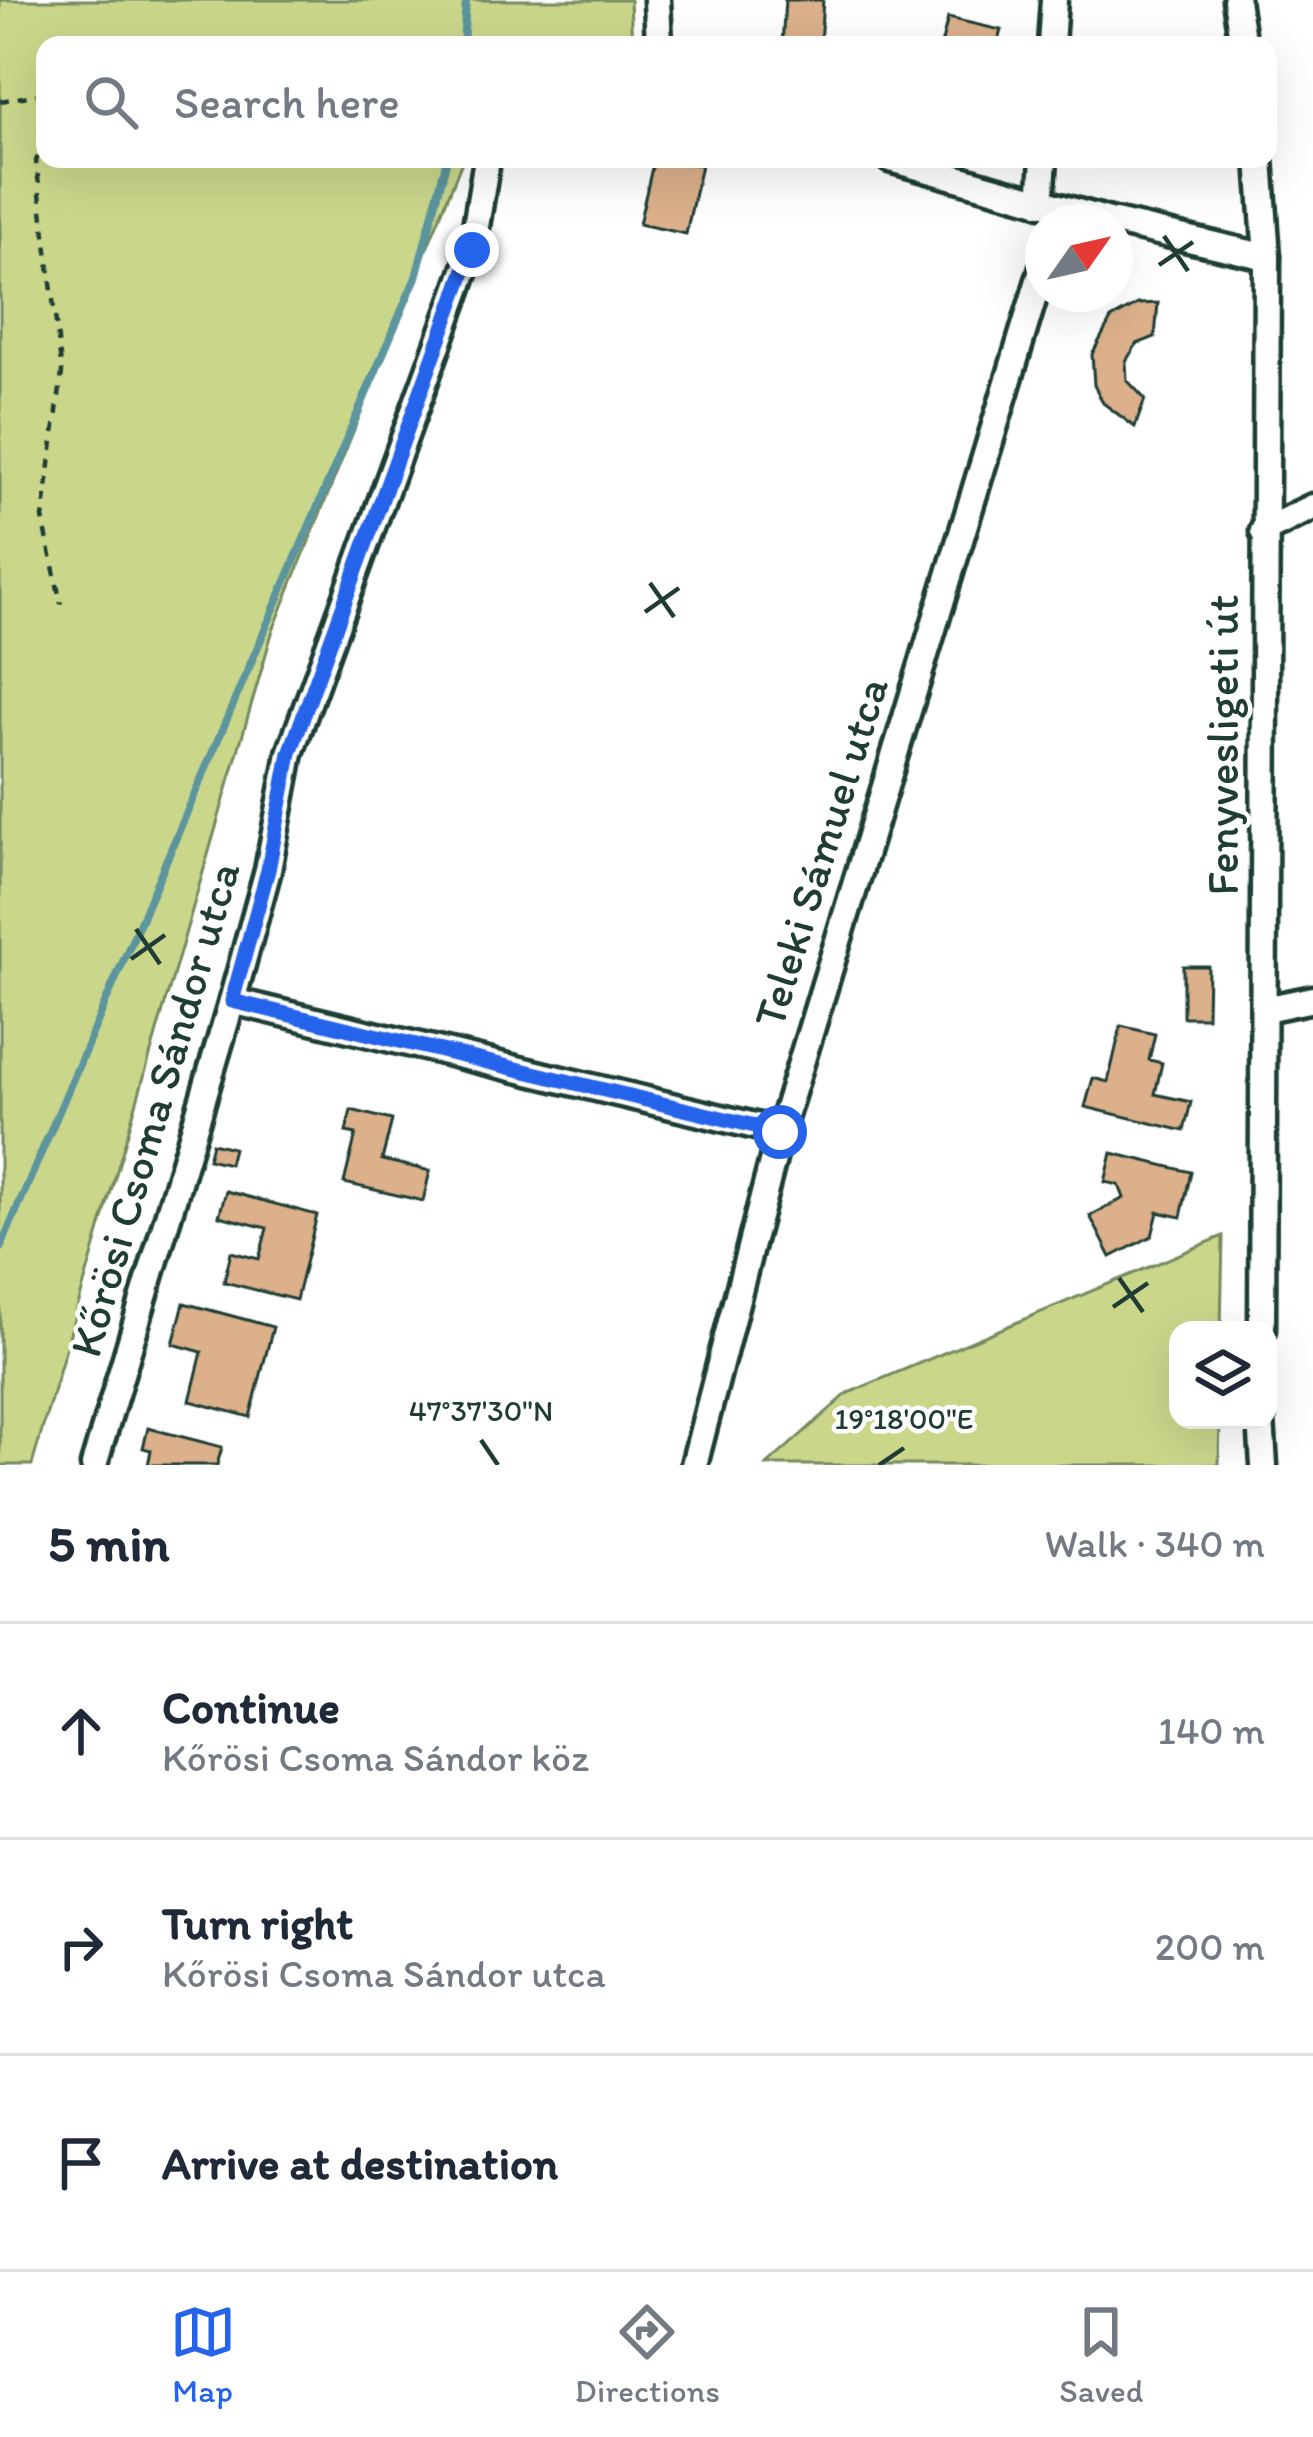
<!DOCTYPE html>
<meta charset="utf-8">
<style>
body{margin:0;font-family:Itim,sans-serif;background:#f2f2f3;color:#1f2937}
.controls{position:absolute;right:36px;bottom:36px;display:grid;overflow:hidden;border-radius:24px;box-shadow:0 12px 48px #0002}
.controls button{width:108px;height:108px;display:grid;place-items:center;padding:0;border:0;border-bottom:3px solid #e0e1e3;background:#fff;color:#1f2937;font:60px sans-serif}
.compass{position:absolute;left:1025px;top:204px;width:108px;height:108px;border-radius:50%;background:#fff;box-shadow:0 12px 48px #0002;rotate:56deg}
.stop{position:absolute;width:36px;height:36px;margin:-27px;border:9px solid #2563eb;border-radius:50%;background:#fff}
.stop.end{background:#2563eb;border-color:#fff;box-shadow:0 3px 12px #0008}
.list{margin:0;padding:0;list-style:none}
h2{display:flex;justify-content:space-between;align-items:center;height:156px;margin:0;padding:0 48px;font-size:51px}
h2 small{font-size:39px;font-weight:400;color:#747a83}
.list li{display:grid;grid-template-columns:78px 1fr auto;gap:36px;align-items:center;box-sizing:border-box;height:216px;padding:0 48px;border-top:3px solid #e0e1e3}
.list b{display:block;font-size:45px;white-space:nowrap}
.list p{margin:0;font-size:39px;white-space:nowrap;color:#747a83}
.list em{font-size:39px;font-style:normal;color:#747a83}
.icon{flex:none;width:66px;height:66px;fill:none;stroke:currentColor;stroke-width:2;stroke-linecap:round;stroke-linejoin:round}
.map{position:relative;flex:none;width:1313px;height:1465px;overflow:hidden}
.search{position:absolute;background:#fff;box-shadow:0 12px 48px #0002;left:36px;right:36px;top:36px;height:132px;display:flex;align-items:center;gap:30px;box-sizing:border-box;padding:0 42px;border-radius:24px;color:#747a83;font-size:45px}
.sheet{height:804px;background:#fff}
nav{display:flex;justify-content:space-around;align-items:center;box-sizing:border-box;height:168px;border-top:3px solid #e0e1e3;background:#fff;font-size:33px;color:#747a83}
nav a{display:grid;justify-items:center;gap:6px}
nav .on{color:#2563eb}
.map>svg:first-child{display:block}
.green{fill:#cad78b;stroke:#748a60;stroke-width:3}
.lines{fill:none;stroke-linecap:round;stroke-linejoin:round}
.stream{stroke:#5c959e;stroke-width:8}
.building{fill:#dbb08b;stroke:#1f3d34;stroke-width:3}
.street-casing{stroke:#1f3d34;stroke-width:33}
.path{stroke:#1f3d34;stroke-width:4.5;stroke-dasharray:9 9;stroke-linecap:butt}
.street{stroke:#fff;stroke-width:24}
.route{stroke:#2563eb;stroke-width:15}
.ticks{fill:none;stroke:#1f3d34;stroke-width:4.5}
.labels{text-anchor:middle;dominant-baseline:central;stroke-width:9;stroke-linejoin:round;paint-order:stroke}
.street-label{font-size:45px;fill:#1f3d34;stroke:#fff}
.ticks-label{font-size:30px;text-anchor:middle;fill:#1f3d34;stroke:#fff;stroke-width:9;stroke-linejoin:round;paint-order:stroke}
</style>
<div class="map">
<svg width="1313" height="1465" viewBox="0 0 1313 1465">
<rect width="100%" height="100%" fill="#fff"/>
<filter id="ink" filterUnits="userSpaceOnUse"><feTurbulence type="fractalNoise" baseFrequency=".00833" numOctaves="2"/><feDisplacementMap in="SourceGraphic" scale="24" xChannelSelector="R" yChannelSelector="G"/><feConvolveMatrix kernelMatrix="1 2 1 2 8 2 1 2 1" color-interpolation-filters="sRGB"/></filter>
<g filter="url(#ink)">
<g class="green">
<polygon points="0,0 630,0 632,45 45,45 45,159 463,159 272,633 32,1465 0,1465"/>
<polygon points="1223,1236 1221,1330 1178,1330 1178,1420 1220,1420 1219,1465 767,1465 848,1393"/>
</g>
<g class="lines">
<g class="stream">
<polyline points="463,45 466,0"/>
<polyline points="0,1249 416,277 447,159"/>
</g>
</g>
<g class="building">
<polygon points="785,0 823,0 820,45 782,45"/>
<polygon points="948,18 1001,30 997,45 941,45"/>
<polygon points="654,159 701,165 686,234 639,224"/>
<polygon points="1158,303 1155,337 1137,344 1126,361 1127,380 1145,399 1135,427 1103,403 1094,385 1092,354 1111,319 1138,304"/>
<polygon points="1183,966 1208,966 1207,1017 1183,1017"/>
<polygon points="1121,1026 1155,1034 1149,1060 1162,1063 1155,1094 1191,1102 1184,1131 1085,1107 1093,1078 1108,1082"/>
<polygon points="351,1110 392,1120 382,1160 430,1171 423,1201 344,1183 356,1134 346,1132"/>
<polygon points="212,1143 233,1148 229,1164 208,1159"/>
<polygon points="1112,1153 1191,1172 1181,1217 1158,1212 1152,1236 1111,1257 1090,1216 1124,1198 1119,1185 1105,1182"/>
<polygon points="226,1191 317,1215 296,1300 224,1282 231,1252 259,1259 267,1228 219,1216"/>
<polygon points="184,1303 273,1327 250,1417 190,1401 202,1352 173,1344"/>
<polygon points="148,1428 222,1447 217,1465 148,1465 151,1450 143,1448"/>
</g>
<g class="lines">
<g class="street-casing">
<g id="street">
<polyline points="657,0 659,45"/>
<polyline points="1236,0 1243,45"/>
<polyline points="1051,45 1054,0"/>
<polyline points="890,159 1113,222"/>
<polyline points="1260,159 1267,257 1262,1330"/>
<polyline points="1041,203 1044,159"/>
<polyline points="1115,222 1267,257"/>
<polyline points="1263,531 1313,507"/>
<polyline points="232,1001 780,1132"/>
<polyline points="1265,1009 1313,999"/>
<polyline points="1261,1420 1264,1465"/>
<polyline points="94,1465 232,1001 268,870 290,753 472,251 487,159"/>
<polyline points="694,1465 780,1132 1043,267"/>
</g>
</g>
<g class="path">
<polyline points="0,101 45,93"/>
<polyline points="45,140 36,161 62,373 43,518 61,604"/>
</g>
<use href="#street" class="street"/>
</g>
</g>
<g class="lines" filter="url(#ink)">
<polyline class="route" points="472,250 290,753 268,870 232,1001 780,1132"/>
</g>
<path class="ticks" d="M1164 236 1188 271M1159 265 1193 242M650 583 674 617M645 612 679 588M136 929 160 964M131 959 165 935M1119 1278 1143 1312M1113 1307 1148 1283M481 1440 498 1465M879 1465 904 1448"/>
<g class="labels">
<g class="street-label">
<text transform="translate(1222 745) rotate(-90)">Fenyvesligeti út</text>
<text transform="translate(820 852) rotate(-73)">Teleki Sámuel utca</text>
<text transform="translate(154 1109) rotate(-74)">Kőrösi Csoma Sándor utca</text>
</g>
</g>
<g class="ticks-label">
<text x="481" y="1421">47°37'30"N</text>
<text x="904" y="1429">19°18'00"E</text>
</g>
</svg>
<div class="controls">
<button><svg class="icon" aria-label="layers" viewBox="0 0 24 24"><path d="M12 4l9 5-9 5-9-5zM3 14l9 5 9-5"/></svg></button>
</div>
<svg class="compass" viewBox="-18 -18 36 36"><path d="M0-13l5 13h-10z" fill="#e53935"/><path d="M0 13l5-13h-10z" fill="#747a83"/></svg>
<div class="stop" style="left:780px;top:1132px"></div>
<div class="stop end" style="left:472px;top:250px"></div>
<div class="search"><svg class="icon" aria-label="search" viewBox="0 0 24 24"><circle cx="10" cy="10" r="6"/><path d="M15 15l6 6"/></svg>Search here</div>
</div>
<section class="sheet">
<h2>5 min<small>Walk · 340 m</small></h2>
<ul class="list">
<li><svg class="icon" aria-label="ahead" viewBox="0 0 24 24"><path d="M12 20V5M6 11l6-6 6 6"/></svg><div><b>Continue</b><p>Kőrösi Csoma Sándor köz</p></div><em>140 m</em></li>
<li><svg class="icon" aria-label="right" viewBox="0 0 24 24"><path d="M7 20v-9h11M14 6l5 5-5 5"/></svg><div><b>Turn right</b><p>Kőrösi Csoma Sándor utca</p></div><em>200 m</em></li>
<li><svg class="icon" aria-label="arrive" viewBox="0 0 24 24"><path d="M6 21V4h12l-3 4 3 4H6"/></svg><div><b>Arrive at destination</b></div></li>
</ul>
</section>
<nav>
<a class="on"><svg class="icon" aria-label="map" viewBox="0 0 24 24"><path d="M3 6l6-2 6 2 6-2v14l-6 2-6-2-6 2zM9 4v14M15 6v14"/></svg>Map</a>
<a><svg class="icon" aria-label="directions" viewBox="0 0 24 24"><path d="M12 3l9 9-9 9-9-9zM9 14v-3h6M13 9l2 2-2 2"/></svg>Directions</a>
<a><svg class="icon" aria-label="saved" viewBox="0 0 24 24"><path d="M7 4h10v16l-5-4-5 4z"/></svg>Saved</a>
</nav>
